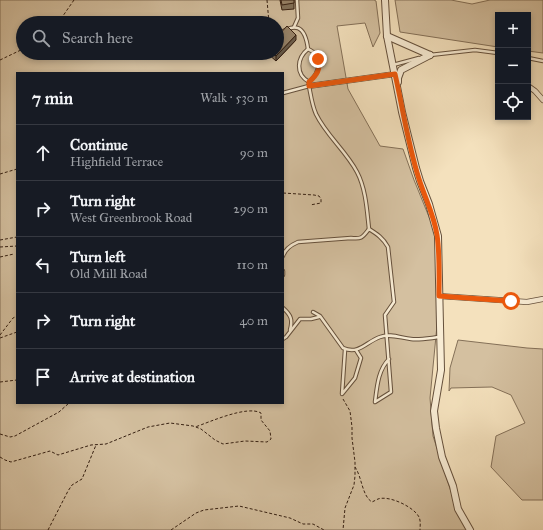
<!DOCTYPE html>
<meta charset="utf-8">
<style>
body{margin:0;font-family:"IM FELL Great Primer",serif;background:#242831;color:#f1f3f6}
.controls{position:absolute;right:12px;top:12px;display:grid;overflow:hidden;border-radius:0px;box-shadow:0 2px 6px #0003}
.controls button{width:36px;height:36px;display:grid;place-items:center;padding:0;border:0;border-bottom:1px solid #363941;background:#171b24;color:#f1f3f6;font:20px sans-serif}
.stop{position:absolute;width:12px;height:12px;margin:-9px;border:3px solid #ea580c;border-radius:50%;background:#fff}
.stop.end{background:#ea580c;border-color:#fff;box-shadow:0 1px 4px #0008}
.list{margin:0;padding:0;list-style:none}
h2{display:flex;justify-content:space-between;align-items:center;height:52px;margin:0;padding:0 16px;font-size:17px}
h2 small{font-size:13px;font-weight:400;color:#9ea1a6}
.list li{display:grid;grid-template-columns:26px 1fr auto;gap:12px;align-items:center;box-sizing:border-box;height:56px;padding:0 16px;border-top:1px solid #363941}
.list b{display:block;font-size:15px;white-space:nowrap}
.list p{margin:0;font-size:13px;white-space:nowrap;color:#9ea1a6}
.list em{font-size:13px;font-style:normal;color:#9ea1a6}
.icon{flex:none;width:22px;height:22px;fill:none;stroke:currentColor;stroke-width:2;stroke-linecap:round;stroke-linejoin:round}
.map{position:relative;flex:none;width:543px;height:530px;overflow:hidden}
.search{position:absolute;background:#171b24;box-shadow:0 2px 6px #0003;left:16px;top:16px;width:268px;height:44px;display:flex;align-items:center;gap:10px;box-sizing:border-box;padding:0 14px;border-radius:22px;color:#9ea1a6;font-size:15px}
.panel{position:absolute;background:#171b24;box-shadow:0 2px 6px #0003;left:16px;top:72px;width:268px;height:332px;border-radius:0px}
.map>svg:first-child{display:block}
.green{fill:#d4c0a0;stroke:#847058;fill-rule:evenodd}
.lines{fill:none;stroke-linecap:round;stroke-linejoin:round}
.service-casing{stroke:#65503c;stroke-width:4.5}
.minor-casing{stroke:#65503c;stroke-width:6}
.tertiary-casing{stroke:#65503c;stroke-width:8}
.path{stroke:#351f11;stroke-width:1;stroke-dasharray:3 2;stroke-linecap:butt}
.service{stroke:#f8ecd4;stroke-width:2.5}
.minor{stroke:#f8ecd4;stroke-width:4.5}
.tertiary{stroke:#f8ecd4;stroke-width:6}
.wall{fill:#83725b;stroke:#351f11}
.shaded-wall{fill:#6a5c4a;stroke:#351f11}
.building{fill:#98846a;stroke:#351f11}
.route{stroke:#ea580c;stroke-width:5}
</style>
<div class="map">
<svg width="543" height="530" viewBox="0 0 543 530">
<rect width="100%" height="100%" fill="#f4e1bd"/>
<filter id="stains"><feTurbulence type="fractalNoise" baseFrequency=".005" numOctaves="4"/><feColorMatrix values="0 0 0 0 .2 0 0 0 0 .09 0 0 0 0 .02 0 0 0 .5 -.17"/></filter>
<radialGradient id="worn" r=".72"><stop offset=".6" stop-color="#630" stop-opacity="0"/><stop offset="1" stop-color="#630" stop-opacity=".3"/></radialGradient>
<g class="green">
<path d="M0 0H374L376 1 380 33 373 47 365 23 337 26 348 89 380 146 403 149 414 180 436 234 438 315 430 398 433 436 458 513 468 530H0ZM23 23H277V53H23ZM17 73H283V403H17Z"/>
<polygon points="395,0 451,0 472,4 490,0 543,0 543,53 528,51 528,15 498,15 498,47 400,32"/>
<polygon points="458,340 527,348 543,349 543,500 522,500 491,467 496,436 525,423 511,395 492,387 451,388 449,391 450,368"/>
</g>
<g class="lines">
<g class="service-casing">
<g id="service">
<polyline points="294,27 298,18 297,0"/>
<path d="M277 35C295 22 305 25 308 49 297 58 295 74 309 82V86"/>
<path d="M308 49C324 56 320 72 309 82"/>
<polyline points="430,55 475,50 498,53"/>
<polyline points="528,58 543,61"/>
<polyline points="393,65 419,58"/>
<path d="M283 93 309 86C311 96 312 105 316 114 326 135 346 151 357 172 366 189 367 211 369 229"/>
<path d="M283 256C285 249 291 245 298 242L351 238C362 239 362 238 369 229 377 234 383 238 388 247L394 302 385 315 391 392 375 402C377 387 378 370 389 359"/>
<polyline points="283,271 283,275"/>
<path d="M283 308C291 315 293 320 290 330"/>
<path d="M313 312 320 316 343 348C359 355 366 342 380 337 390 333 401 338 411 339 420 340 430 338 440 337"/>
<polyline points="283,339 286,337 300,319 311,319 319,317"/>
<polyline points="345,350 342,394 355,378 361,358 356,350"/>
</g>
</g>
<g class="minor-casing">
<g id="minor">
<polyline points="309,86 395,74"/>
<polyline points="528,86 535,91 543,100"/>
<polyline points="439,296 527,302 543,299"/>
</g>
</g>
<g class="tertiary-casing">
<g id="tertiary">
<polyline points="385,0 387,36 402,112 416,168 420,181 429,204 438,236 441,370 434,411 436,428 442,457 453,486 458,509 470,530"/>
<polyline points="387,36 430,55"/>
<polyline points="398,82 398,78 401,70 430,55"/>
</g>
</g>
<g class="path">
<polyline points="267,0 269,23"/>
<polyline points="58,23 74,0"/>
<polyline points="0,60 23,49"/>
<polyline points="0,174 17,169"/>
<polyline points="283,193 314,195 319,196 321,199 321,203 310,205"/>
<polyline points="0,240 17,237"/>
<polyline points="0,247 17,246"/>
<polyline points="0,257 14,254"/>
<polyline points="0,335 13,318 17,316"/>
<polyline points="0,338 17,332"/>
<polyline points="0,382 17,380"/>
<polyline points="343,399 350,411 352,427 352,438 355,462 355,476 354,485 345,508 343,530"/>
<polyline points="0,434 10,437 15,436 59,412 69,403"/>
<path d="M0 457 5 460 11 462 50 451 58 455 91 445 106 444 148 427 170 423 193 426 201 429 215 440 223 444 245 441 267 442 271 439 270 431 261 420V413C247 405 210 422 195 427"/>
<path d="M355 467C362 477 362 496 372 502 374 501 376 500 378 499 389 495 414 507 419 517 421 521 420 526 420 530"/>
<polyline points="48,530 68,491 72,485 82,479 96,445"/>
<polyline points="171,530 196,513 204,510 239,506 290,518 303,524 313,524 324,530"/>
</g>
<use href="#service" class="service"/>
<use href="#minor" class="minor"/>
<use href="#tertiary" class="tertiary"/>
</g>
<g class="wall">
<polygon points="280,0 294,0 294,9 282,10"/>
<polygon points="296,40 276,61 267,53 277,53"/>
</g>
<polygon class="shaded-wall" points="296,35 296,40 276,61 276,56"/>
<g class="building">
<polygon points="281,0 294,0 294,3 282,5"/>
<polygon points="287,26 296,35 276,56 273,53 277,53 277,37"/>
</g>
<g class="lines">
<path class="route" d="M318 59C321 69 317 75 309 82V86L395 74C403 109 408 145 419 179 425 198 434 215 437 235 440 255 439 276 439 296L511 301"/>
</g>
<rect width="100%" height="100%" filter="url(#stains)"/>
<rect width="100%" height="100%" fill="url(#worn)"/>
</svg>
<div class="controls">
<button>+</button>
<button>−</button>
<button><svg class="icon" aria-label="locate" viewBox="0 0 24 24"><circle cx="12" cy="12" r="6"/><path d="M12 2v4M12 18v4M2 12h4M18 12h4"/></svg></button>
</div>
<div class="stop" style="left:511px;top:301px"></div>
<div class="stop end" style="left:318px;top:59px"></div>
<div class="search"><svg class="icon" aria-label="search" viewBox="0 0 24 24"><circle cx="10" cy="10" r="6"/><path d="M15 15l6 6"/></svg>Search here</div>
<section class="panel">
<h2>7 min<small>Walk · 530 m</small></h2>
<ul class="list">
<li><svg class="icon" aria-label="ahead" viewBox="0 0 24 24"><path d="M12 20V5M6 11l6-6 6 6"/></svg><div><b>Continue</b><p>Highfield Terrace</p></div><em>90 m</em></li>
<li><svg class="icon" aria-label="right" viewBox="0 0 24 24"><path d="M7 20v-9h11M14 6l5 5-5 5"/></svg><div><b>Turn right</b><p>West Greenbrook Road</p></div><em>290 m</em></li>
<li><svg class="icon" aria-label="left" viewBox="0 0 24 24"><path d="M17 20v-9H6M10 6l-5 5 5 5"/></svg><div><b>Turn left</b><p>Old Mill Road</p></div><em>110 m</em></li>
<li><svg class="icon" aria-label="right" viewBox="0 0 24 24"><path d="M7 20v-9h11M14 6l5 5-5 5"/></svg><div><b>Turn right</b></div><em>40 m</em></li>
<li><svg class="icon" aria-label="arrive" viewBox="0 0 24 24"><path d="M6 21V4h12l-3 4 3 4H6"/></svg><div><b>Arrive at destination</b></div></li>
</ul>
</section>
</div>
